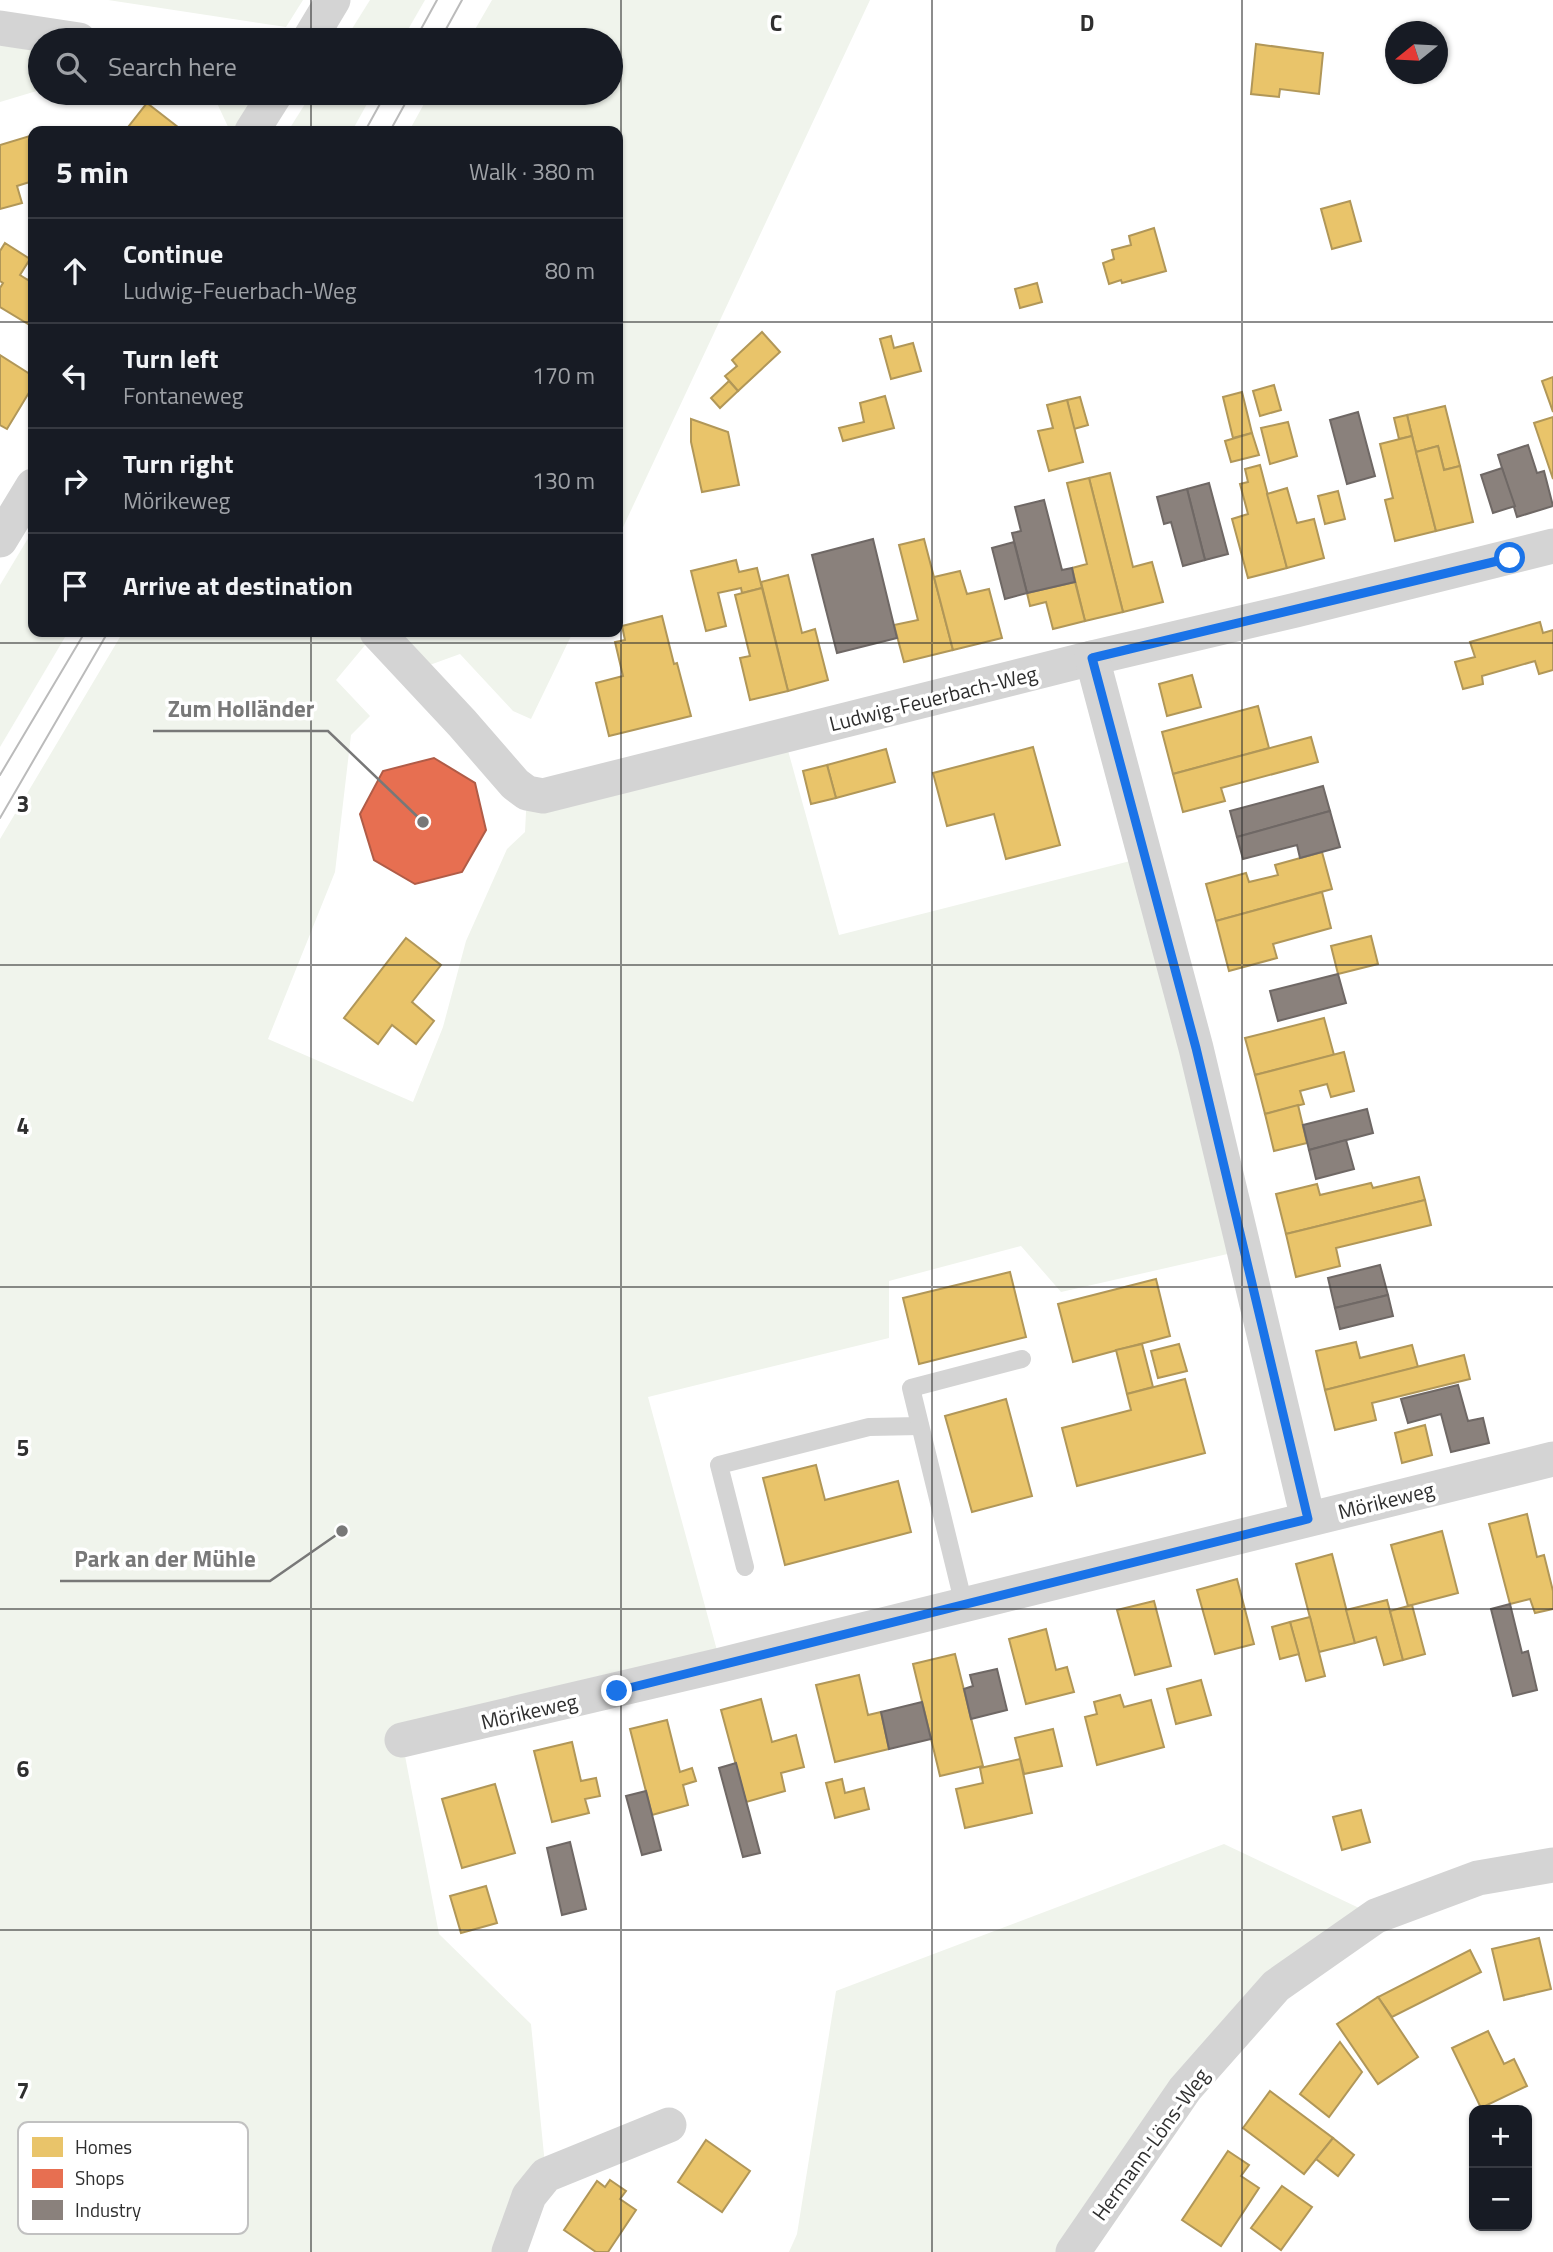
<!DOCTYPE html>
<meta charset="utf-8">
<style>
body{margin:0;font-family:"Titillium Web",sans-serif;background:#242831;color:#f1f3f6}
.controls{position:absolute;right:21px;bottom:21px;display:grid;overflow:hidden;border-radius:14px;box-shadow:0 2px 5px #0004}
.controls button{width:63px;height:63px;display:grid;place-items:center;padding:0;border:0;border-bottom:2px solid #363941;background:#171b24;color:#f1f3f6;font:35px sans-serif}
.compass{position:absolute;left:1385px;top:21px;width:63px;height:63px;border-radius:50%;background:#171b24;box-shadow:0 2px 5px #0004;rotate:252deg}
.stop{position:absolute;width:21px;height:21px;margin:-16px;border:5px solid #1a73e8;border-radius:50%;background:#fff}
.stop.end{background:#1a73e8;border-color:#fff;box-shadow:0 2px 7px #0008}
.list{margin:0;padding:0;list-style:none}
h2{display:flex;justify-content:space-between;align-items:center;height:91px;margin:0;padding:0 28px;font-size:30px}
h2 small{font-size:23px;font-weight:400;color:#9ea1a6}
.list li{display:grid;grid-template-columns:46px 1fr auto;gap:21px;align-items:center;box-sizing:border-box;height:105px;padding:0 28px;border-top:2px solid #363941}
.list b{display:block;font-size:26px;white-space:nowrap}
.list p{margin:0;font-size:23px;white-space:nowrap;color:#9ea1a6}
.list em{font-size:23px;font-style:normal;color:#9ea1a6}
.icon{flex:none;width:38px;height:38px;fill:none;stroke:currentColor;stroke-width:2;stroke-linecap:round;stroke-linejoin:round}
.map{position:relative;flex:none;width:1553px;height:2252px;overflow:hidden}
.search{position:absolute;background:#171b24;box-shadow:0 2px 5px #0004;left:28px;top:28px;width:595px;height:77px;display:flex;align-items:center;gap:18px;box-sizing:border-box;padding:0 24px;border-radius:38px;color:#9ea1a6;font-size:26px}
.panel{position:absolute;background:#171b24;box-shadow:0 2px 5px #0004;left:28px;top:126px;width:595px;height:511px;border-radius:14px}
.map>svg:first-child{display:block}
.green{fill:#f0f4ec}
.homes{fill:#e9c46a;stroke:#b19758;stroke-width:2}
.shops{fill:#e76f51;stroke:#b05c47;stroke-width:2}
.industry{fill:#8a817c;stroke:#6f6865;stroke-width:2}
.lines{fill:none;stroke-linecap:round;stroke-linejoin:round}
.lane{stroke:#d4d4d4;stroke-width:18}
.street{stroke:#d4d4d4;stroke-width:35}
.tram{stroke:#bbb;stroke-width:2}
.route{stroke:#1a73e8;stroke-width:9}
.grid{fill:none;stroke:#2f2f2f;stroke-width:2;stroke-opacity:0.55}
.labels{text-anchor:middle;dominant-baseline:central;stroke-width:7;stroke-linejoin:round;paint-order:stroke}
.street-label{font-size:21px;fill:#2f2f2f;stroke:#fff}
.key{fill:#fff;stroke:#c1c1c1;stroke-width:2}
.key-label{font-size:19px;fill:#2f2f2f}
.grid-label{font-size:23px;text-anchor:middle;font-weight:bold;fill:#2f2f2f;stroke:#fff;stroke-width:7;stroke-linejoin:round;paint-order:stroke}
.leader{fill:none;stroke:#787878;stroke-width:2.5}
.callout-dot{fill:#787878;stroke:#fff;stroke-width:2.5}
.callout-label{font-size:23px;text-anchor:middle;font-weight:bold;fill:#787878;stroke:#fff;stroke-width:7;stroke-linejoin:round;paint-order:stroke}
</style>
<div class="map">
<svg width="1553" height="2252" viewBox="0 0 1553 2252">
<rect width="100%" height="100%" fill="#fff"/>
<g class="green">
<polygon points="108,0 303,0 286,27"/>
<polygon points="370,0 425,0 402,40 345,40"/>
<polygon points="492,0 870,0 618,538 618,131 409,131 430,93 611,93 611,40 459,40 462,34 470,38"/>
<polygon points="0,28 40,40 40,90 0,102"/>
<polygon points="202,93 258,93 236,131 230,131 216,101"/>
<polygon points="312,93 373,93 352,131 288,131"/>
<polygon points="33,530 33,632 68,632 0,747 0,585"/>
<polygon points="123,632 376,632 336,680 370,716 351,735 335,872 268,1039 413,1102 443,1027 466,941 507,849 525,832 527,793 784,736 839,935 1146,857 1245,1250 1061,1292 1021,1246 889,1281 889,1338 648,1397 721,1665 402,1740 439,1934 531,2024 546,2175 509,2252 0,2252 0,839"/>
<polygon points="377,632 573,632 531,719 513,711 460,654 413,671"/>
<polygon points="1224,1844 1376,1916 1276,1986 1073,2252 789,2252 797,2234 836,1991"/>
</g>
<g class="homes">
<polygon points="1256,44 1323,53 1319,94 1280,89 1279,97 1251,94"/>
<polygon points="147,103 183,131 125,131"/>
<polygon points="33,135 33,181 17,186 22,203 0,209 0,145"/>
<polygon points="1350,201 1361,241 1332,249 1321,209"/>
<polygon points="1154,228 1166,271 1122,283 1121,280 1109,284 1103,263 1114,259 1112,250 1131,245 1129,236"/>
<polygon points="5,243 30,259 20,275 28,280 33,271 33,327 0,307 0,288 3,283 0,281 0,251"/>
<polygon points="1037,283 1042,302 1020,308 1015,289"/>
<polygon points="762,332 780,352 738,391 725,376 737,366 732,360"/>
<polygon points="891,336 894,348 913,343 921,371 891,379 880,339"/>
<polygon points="0,355 33,376 33,386 7,429 0,425"/>
<polygon points="1553,377 1553,412 1542,381"/>
<polygon points="729,381 738,391 720,408 711,398"/>
<polygon points="1274,385 1281,410 1260,416 1253,391"/>
<polygon points="1242,392 1252,433 1233,438 1223,397"/>
<polygon points="885,396 894,428 843,441 839,428 864,422 860,403"/>
<polygon points="1080,397 1088,425 1074,429 1067,400"/>
<polygon points="1067,400 1083,462 1049,471 1038,431 1053,428 1047,405"/>
<polygon points="1445,406 1460,466 1444,470 1438,446 1416,452 1407,415"/>
<polygon points="1407,415 1412,436 1399,439 1394,418"/>
<polygon points="1553,417 1553,479 1534,423"/>
<polygon points="691,419 728,432 739,485 702,492 691,442"/>
<polygon points="1288,422 1297,456 1270,464 1261,428"/>
<polygon points="1252,433 1259,455 1231,462 1225,441"/>
<polygon points="1412,436 1436,531 1395,541 1385,500 1393,498 1380,444"/>
<polygon points="1438,446 1444,470 1460,466 1473,522 1436,531 1416,452"/>
<polygon points="1260,465 1287,568 1248,578 1232,519 1248,514 1240,484 1248,482 1245,469"/>
<polygon points="1110,473 1133,567 1152,562 1163,602 1123,612 1089,478"/>
<polygon points="1089,478 1123,612 1085,621 1072,568 1087,564 1067,483"/>
<polygon points="1287,488 1297,523 1314,519 1324,558 1287,568 1267,494"/>
<polygon points="1338,491 1345,519 1325,524 1318,496"/>
<polygon points="924,539 953,650 904,662 894,625 918,620 899,545"/>
<polygon points="736,560 739,572 757,568 762,588 742,593 741,588 718,593 726,626 706,631 691,571"/>
<polygon points="960,571 967,594 989,589 1002,638 953,650 934,577"/>
<polygon points="788,575 802,633 815,629 828,680 788,691 761,582"/>
<polygon points="1075,582 1085,621 1053,629 1046,602 1030,606 1027,593"/>
<polygon points="762,588 788,691 750,700 740,658 750,656 735,595"/>
<polygon points="662,616 674,664 677,663 691,716 609,736 596,683 623,676 615,642 625,640 622,626"/>
<polygon points="1540,622 1543,633 1553,630 1553,670 1539,674 1535,661 1482,676 1483,684 1463,689 1455,662 1475,657 1470,642"/>
<polygon points="1192,675 1201,707 1167,716 1159,684"/>
<polygon points="1258,706 1269,748 1173,774 1162,732"/>
<polygon points="1311,737 1318,762 1221,788 1225,801 1183,812 1173,774"/>
<polygon points="1033,747 1060,845 1006,859 994,814 947,826 933,773"/>
<polygon points="886,749 895,782 836,798 827,765"/>
<polygon points="827,765 836,798 811,804 803,771"/>
<polygon points="1322,852 1332,889 1216,921 1206,884 1246,873 1249,882 1278,875 1275,865"/>
<polygon points="1322,892 1331,928 1273,944 1277,958 1229,971 1216,921"/>
<polygon points="1371,936 1378,964 1338,974 1331,946"/>
<polygon points="406,938 441,965 412,1002 434,1021 416,1044 392,1025 378,1044 344,1018"/>
<polygon points="1324,1018 1334,1055 1255,1075 1245,1038"/>
<polygon points="1344,1052 1354,1091 1331,1097 1327,1084 1300,1091 1304,1104 1265,1114 1255,1075"/>
<polygon points="1298,1105 1307,1143 1274,1151 1265,1114"/>
<polygon points="1419,1177 1425,1200 1286,1234 1276,1194 1317,1184 1320,1195 1371,1183 1373,1188"/>
<polygon points="1425,1200 1431,1225 1336,1248 1340,1266 1296,1277 1286,1234"/>
<polygon points="1010,1272 1026,1337 919,1364 903,1298"/>
<polygon points="1156,1279 1170,1336 1073,1362 1058,1304"/>
<polygon points="1356,1342 1360,1358 1412,1345 1418,1367 1325,1390 1316,1351"/>
<polygon points="1142,1344 1153,1387 1127,1394 1116,1350"/>
<polygon points="1179,1344 1187,1371 1158,1378 1151,1351"/>
<polygon points="1464,1355 1470,1379 1372,1403 1376,1420 1335,1430 1325,1390"/>
<polygon points="1185,1379 1205,1453 1077,1486 1062,1428 1131,1410 1127,1394"/>
<polygon points="1006,1399 1032,1496 972,1512 945,1416"/>
<polygon points="1425,1425 1432,1455 1402,1463 1395,1433"/>
<polygon points="816,1465 825,1500 898,1481 911,1532 785,1565 763,1478"/>
<polygon points="1527,1514 1537,1557 1544,1555 1553,1591 1553,1609 1535,1613 1530,1599 1510,1604 1489,1524"/>
<polygon points="1442,1531 1458,1593 1408,1606 1391,1545"/>
<polygon points="1332,1554 1355,1643 1319,1652 1296,1564"/>
<polygon points="1237,1579 1254,1644 1215,1654 1197,1590"/>
<polygon points="1387,1600 1403,1660 1384,1665 1376,1637 1355,1643 1346,1610"/>
<polygon points="1154,1601 1171,1666 1135,1675 1117,1610"/>
<polygon points="1412,1605 1425,1654 1403,1660 1390,1611"/>
<polygon points="1310,1617 1325,1676 1306,1681 1290,1622"/>
<polygon points="1290,1622 1299,1654 1280,1659 1272,1627"/>
<polygon points="1046,1629 1056,1670 1067,1667 1074,1692 1026,1704 1009,1639"/>
<polygon points="955,1654 983,1766 940,1776 913,1664"/>
<polygon points="859,1675 868,1715 881,1712 889,1749 835,1762 816,1685"/>
<polygon points="1201,1680 1211,1715 1176,1724 1167,1689"/>
<polygon points="1120,1695 1124,1707 1151,1700 1164,1747 1097,1765 1085,1717 1097,1714 1094,1702"/>
<polygon points="761,1699 772,1742 796,1735 804,1767 781,1773 785,1791 746,1802 721,1710"/>
<polygon points="667,1720 680,1772 692,1768 696,1781 683,1785 688,1805 652,1815 630,1729"/>
<polygon points="1053,1729 1062,1766 1024,1774 1015,1738"/>
<polygon points="572,1742 581,1781 596,1778 600,1796 585,1799 589,1813 552,1822 534,1751"/>
<polygon points="1020,1759 1032,1813 965,1828 956,1789 983,1783 980,1768"/>
<polygon points="842,1779 845,1793 864,1788 869,1809 835,1818 826,1783"/>
<polygon points="495,1784 515,1853 462,1868 442,1799"/>
<polygon points="1361,1810 1370,1842 1342,1850 1333,1817"/>
<polygon points="486,1886 497,1923 461,1933 450,1896"/>
<polygon points="1539,1938 1551,1989 1504,2000 1492,1949"/>
<polygon points="1470,1950 1481,1972 1392,2017 1378,1997"/>
<polygon points="1378,1997 1418,2057 1378,2084 1337,2024"/>
<polygon points="1488,2031 1504,2064 1514,2059 1527,2086 1481,2108 1452,2048"/>
<polygon points="1340,2042 1362,2072 1329,2117 1300,2094"/>
<polygon points="1270,2091 1333,2138 1304,2174 1243,2128"/>
<polygon points="1333,2138 1354,2155 1338,2176 1316,2159"/>
<polygon points="706,2140 750,2171 722,2212 678,2182"/>
<polygon points="1228,2151 1249,2165 1241,2176 1259,2188 1221,2246 1182,2220"/>
<polygon points="610,2180 626,2191 620,2199 636,2210 608,2252 596,2252 564,2230 597,2181 605,2187"/>
<polygon points="1282,2186 1312,2207 1281,2250 1251,2228"/>
</g>
<polygon class="shops" points="434,758 475,783 486,830 462,872 415,884 374,860 360,814 383,771"/>
<g class="industry">
<polygon points="1358,412 1375,476 1347,484 1330,420"/>
<polygon points="1528,445 1537,473 1544,471 1553,506 1517,517 1498,455"/>
<polygon points="1502,468 1515,506 1493,513 1481,475"/>
<polygon points="1209,483 1228,554 1205,560 1187,489"/>
<polygon points="1187,489 1205,560 1183,566 1171,522 1164,524 1157,497"/>
<polygon points="1044,500 1062,570 1072,568 1075,582 1027,593 1012,533 1021,531 1015,507"/>
<polygon points="873,539 897,638 837,653 812,555"/>
<polygon points="1014,542 1027,593 1005,599 992,548"/>
<polygon points="1323,786 1330,811 1237,837 1230,811"/>
<polygon points="1330,811 1340,847 1300,858 1297,845 1243,859 1237,837"/>
<polygon points="1338,974 1346,1003 1278,1021 1270,991"/>
<polygon points="1367,1109 1373,1133 1309,1150 1303,1125"/>
<polygon points="1346,1140 1354,1169 1316,1179 1309,1150"/>
<polygon points="1380,1265 1388,1295 1335,1308 1328,1278"/>
<polygon points="1388,1295 1393,1316 1340,1329 1335,1308"/>
<polygon points="1458,1385 1468,1421 1483,1418 1489,1443 1451,1452 1441,1414 1408,1423 1401,1399"/>
<polygon points="1510,1604 1522,1653 1528,1651 1537,1690 1513,1696 1491,1609"/>
<polygon points="997,1669 1007,1710 971,1719 964,1689 973,1686 970,1675"/>
<polygon points="922,1702 931,1739 889,1749 881,1712"/>
<polygon points="736,1763 760,1853 743,1857 719,1768"/>
<polygon points="646,1791 661,1850 642,1855 626,1796"/>
<polygon points="570,1842 586,1909 562,1915 547,1848"/>
</g>
<g class="lines">
<g class="lane">
<polyline points="745,1567 719,1465 869,1427 920,1426"/>
<polyline points="964,1605 911,1388 1022,1359"/>
</g>
<g class="street">
<polyline points="0,28 79,40"/>
<polyline points="309,40 333,0"/>
<polyline points="252,131 276,93"/>
<polyline points="0,540 33,486"/>
<polyline points="377,632 462,723 515,784 527,793 543,796 1092,658 1296,610 1553,546"/>
<polyline points="1092,658 1196,1048 1308,1519"/>
<polyline points="402,1740 721,1665 1553,1459"/>
<polyline points="509,2252 529,2196 546,2175 669,2125"/>
<polyline points="1073,2252 1185,2089 1276,1986 1376,1916 1478,1878 1553,1865"/>
</g>
<g class="tram">
<polyline points="415,40 437,0"/>
<polyline points="440,40 462,0"/>
<polyline points="365,131 386,93"/>
<polyline points="390,131 411,93"/>
<polyline points="0,775 85,632"/>
<polyline points="0,818 108,632"/>
</g>
</g>
<g class="lines">
<polyline class="route" points="617,1691 1308,1519 1196,1048 1092,658 1510,558"/>
</g>
<path class="grid" d="M311 0V40M621 0V2252M932 0V2252M1242 0V2252M311 93V131M0 322H33M618 322H1553M311 632V2252M0 643H1553M0 965H1553M0 1287H1553M0 1609H1553M0 1930H1553"/>
<g class="labels">
<g class="street-label">
<text transform="translate(933 698) rotate(-14)">Ludwig-Feuerbach-Weg</text>
<text transform="translate(1386 1500) rotate(-14)">Mörikeweg</text>
<text transform="translate(529 1711) rotate(-13)">Mörikeweg</text>
<text transform="translate(1150 2144) rotate(-54)">Hermann-Löns-Weg</text>
</g>
</g>
<rect x="18" y="2122" width="230" height="112" rx="10" class="key"/>
<rect x="32" y="2137" width="31" height="20" fill="#e9c46a"/>
<rect x="32" y="2169" width="31" height="19" fill="#e76f51"/>
<rect x="32" y="2200" width="31" height="20" fill="#8a817c"/>
<g class="key-label">
<text x="75" y="2154">Homes</text>
<text x="75" y="2185">Shops</text>
<text x="75" y="2217">Industry</text>
</g>
<g class="grid-label">
<text x="776" y="31">C</text>
<text x="1087" y="31">D</text>
<text x="23" y="812">3</text>
<text x="23" y="1134">4</text>
<text x="23" y="1456">5</text>
<text x="23" y="1777">6</text>
<text x="23" y="2099">7</text>
</g>
<path class="leader" d="M423 822L328 731H153M342 1531L270 1581H60"/>
<g class="callout-dot">
<circle cx="423" cy="822" r="7"/>
<circle cx="342" cy="1531" r="7"/>
</g>
<g class="callout-label">
<text x="241" y="717">Zum Holländer</text>
<text x="165" y="1567">Park an der Mühle</text>
</g>
</svg>
<div class="controls">
<button>+</button>
<button>−</button>
</div>
<svg class="compass" viewBox="-18 -18 36 36"><path d="M0-13l5 13h-10z" fill="#e53935"/><path d="M0 13l5-13h-10z" fill="#9ea1a6"/></svg>
<div class="stop" style="left:1510px;top:558px"></div>
<div class="stop end" style="left:617px;top:1691px"></div>
<div class="search"><svg class="icon" aria-label="search" viewBox="0 0 24 24"><circle cx="10" cy="10" r="6"/><path d="M15 15l6 6"/></svg>Search here</div>
<section class="panel">
<h2>5 min<small>Walk · 380 m</small></h2>
<ul class="list">
<li><svg class="icon" aria-label="ahead" viewBox="0 0 24 24"><path d="M12 20V5M6 11l6-6 6 6"/></svg><div><b>Continue</b><p>Ludwig-Feuerbach-Weg</p></div><em>80 m</em></li>
<li><svg class="icon" aria-label="left" viewBox="0 0 24 24"><path d="M17 20v-9H6M10 6l-5 5 5 5"/></svg><div><b>Turn left</b><p>Fontaneweg</p></div><em>170 m</em></li>
<li><svg class="icon" aria-label="right" viewBox="0 0 24 24"><path d="M7 20v-9h11M14 6l5 5-5 5"/></svg><div><b>Turn right</b><p>Mörikeweg</p></div><em>130 m</em></li>
<li><svg class="icon" aria-label="arrive" viewBox="0 0 24 24"><path d="M6 21V4h12l-3 4 3 4H6"/></svg><div><b>Arrive at destination</b></div></li>
</ul>
</section>
</div>
